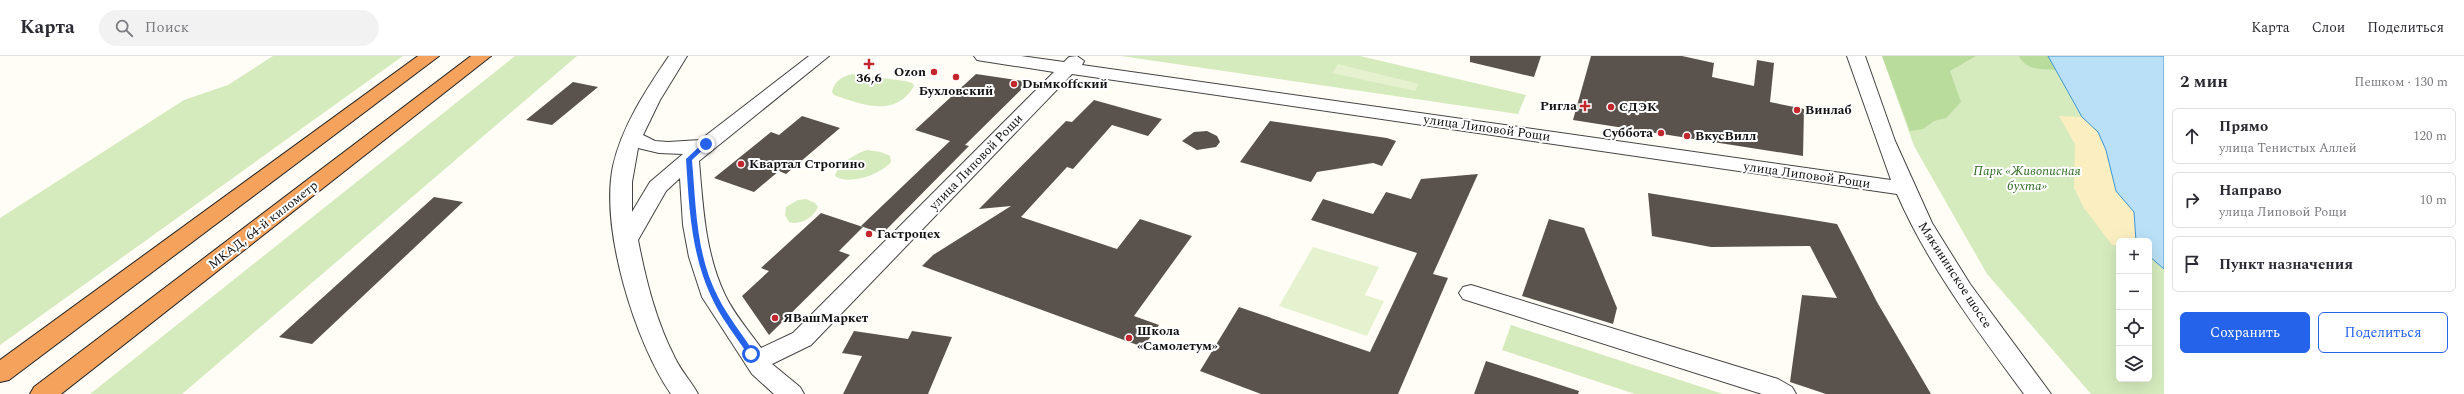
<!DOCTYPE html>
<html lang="ru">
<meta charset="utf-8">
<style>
body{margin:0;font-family:Spectral,serif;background:#f2f2f3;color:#2b2b33}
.controls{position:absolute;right:12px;bottom:12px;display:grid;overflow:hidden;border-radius:6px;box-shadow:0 4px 16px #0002}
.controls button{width:36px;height:36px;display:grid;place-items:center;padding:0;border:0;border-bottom:1px solid #e1e1e2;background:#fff;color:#2b2b33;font:20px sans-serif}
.stop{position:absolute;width:12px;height:12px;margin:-9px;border:3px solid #2563eb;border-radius:50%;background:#fff}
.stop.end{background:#2563eb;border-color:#fff;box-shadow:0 1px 4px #0008}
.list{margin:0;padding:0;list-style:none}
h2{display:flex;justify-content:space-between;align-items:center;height:52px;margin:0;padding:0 16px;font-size:17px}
h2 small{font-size:13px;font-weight:400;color:#7c7c81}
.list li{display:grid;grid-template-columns:26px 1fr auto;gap:12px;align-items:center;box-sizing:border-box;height:56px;margin:0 8px 8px;padding:0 8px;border:1px solid #e1e1e2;border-radius:6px}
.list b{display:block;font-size:15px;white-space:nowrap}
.list p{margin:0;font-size:13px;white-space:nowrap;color:#7c7c81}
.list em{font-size:13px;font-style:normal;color:#7c7c81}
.actions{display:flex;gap:8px;padding:12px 16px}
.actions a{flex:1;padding:9px 0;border:1px solid #2563eb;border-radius:6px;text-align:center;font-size:14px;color:#2563eb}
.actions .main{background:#2563eb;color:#fff}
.icon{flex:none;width:22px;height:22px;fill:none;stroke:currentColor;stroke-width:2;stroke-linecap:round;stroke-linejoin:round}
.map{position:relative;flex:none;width:2164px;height:338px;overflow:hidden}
header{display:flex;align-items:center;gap:24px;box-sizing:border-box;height:56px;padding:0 20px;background:#fff;border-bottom:1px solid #e1e1e2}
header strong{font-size:19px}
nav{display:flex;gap:22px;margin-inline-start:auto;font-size:14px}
.search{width:280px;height:36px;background:#f2f2f3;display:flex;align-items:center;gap:10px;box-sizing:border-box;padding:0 14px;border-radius:22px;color:#7c7c81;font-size:15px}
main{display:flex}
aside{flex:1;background:#fff}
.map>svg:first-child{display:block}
.green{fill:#d5ebbd}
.forest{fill:#b9dc9c}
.sand{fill:#fbeec1}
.pitch{fill:#e6f2cf}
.water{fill:#b9e0f7;stroke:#3f96cf}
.building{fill:#5a524d}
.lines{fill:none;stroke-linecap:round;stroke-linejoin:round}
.minor-casing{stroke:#444;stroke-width:2}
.highway-casing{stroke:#222;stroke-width:2}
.minor{fill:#fff;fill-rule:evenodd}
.highway{fill:#f5a25d;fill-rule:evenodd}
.route{fill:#2563eb}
.poi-dot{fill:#c4262e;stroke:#fff;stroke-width:1.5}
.labels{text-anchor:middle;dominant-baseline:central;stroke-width:4;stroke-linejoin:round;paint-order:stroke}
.poi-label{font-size:13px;font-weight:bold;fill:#111;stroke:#fff;text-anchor:start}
.street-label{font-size:13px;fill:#111;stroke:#fff}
.park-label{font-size:13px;font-style:italic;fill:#2f6b1f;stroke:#fff}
</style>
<header>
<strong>Карта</strong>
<div class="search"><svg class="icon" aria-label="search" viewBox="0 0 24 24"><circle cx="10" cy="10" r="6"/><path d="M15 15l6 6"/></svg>Поиск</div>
<nav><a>Карта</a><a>Слои</a><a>Поделиться</a></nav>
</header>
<main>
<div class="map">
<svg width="2164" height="338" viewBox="0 0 2164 338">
<rect width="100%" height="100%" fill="#fffdf5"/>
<g class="green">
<polygon points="273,0 403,0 0,289 0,162 184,44 228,29"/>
<polygon points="515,0 577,0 182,338 90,338"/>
<polygon points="1121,0 1360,0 1526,39 1518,58"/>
<polygon points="1882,0 2048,0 2082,61 2098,75 2116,135 2134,156 2136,185 2119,185 2119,323 2149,323 2149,200 2164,213 2164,338 2091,338 1987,218 1914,90"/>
<path d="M852 18 905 25 912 27 914 30C896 62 862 49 834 39L832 36C834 25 842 21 852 18Z"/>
<path d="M867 94 881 96 890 100 891 106C881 118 849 130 835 120 837 109 856 97 867 94Z"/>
<path d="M806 143 815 147 818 151C814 161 800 170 789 166L785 159 786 151 798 144Z"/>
<polygon points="1511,269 1723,338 1635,338 1502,294"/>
</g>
<g class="forest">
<polygon points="1882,0 1976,0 1950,15 1961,46 1946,62 1934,65 1923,73 1910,75"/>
<path d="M2019 0H2048L2057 14C2043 13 2026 15 2019 0Z"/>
</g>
<polygon class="sand" points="2059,60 2082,61 2098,75 2106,94 2116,135 2134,156 2136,185 2119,185 2119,189 2112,189 2084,152 2074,132 2075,88"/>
<g class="pitch">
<polygon points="1338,8 1419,28 1415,35 1332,17"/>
<polygon points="1313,191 1379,211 1365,239 1384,245 1367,280 1279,250"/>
</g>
<polygon class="water" points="2048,0 2164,0 2164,213 2149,200 2149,185 2136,185 2134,156 2116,135 2106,94 2098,76 2082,61"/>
<g class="building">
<polygon points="1470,0 1541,0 1534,21 1470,6"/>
<polygon points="1591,0 1682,0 1714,7 1712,21 1754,30 1757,4 1774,7 1770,46 1804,53 1803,100 1573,64"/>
<polygon points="976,18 1029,26 965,89 969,90 882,178 861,170 950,85 915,74"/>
<polygon points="573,26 598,31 552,69 526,64"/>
<polygon points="1094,44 1162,63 1148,80 1112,69 1073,113 1067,111 1021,161 1117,193 1140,163 1192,180 1134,260 1159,269 1143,291 922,210 933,199 1011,150 979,153 1066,65 1072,66"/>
<polygon points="802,60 840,72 786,118 779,115 754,136 714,122 771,76 779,79"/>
<polygon points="1270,65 1387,82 1396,85 1382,110 1373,107 1317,116 1311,126 1240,106"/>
<polygon points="1207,75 1217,80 1220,86 1216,91 1197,94 1182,85 1194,76"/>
<polygon points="1478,118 1433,218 1448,222 1398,338 1261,338 1200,315 1239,251 1370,296 1417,197 1311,164 1323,143 1373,158 1386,136 1411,143 1421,123"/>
<polygon points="1648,137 1837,168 1877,246 1931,338 1826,338 1790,326 1802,239 1837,242 1810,190 1711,191 1652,180"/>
<polygon points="434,141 463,146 312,288 279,281"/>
<polygon points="821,157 863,171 839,195 850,199 769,279 742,240 769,215 761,212"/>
<polygon points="1549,163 1584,172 1617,252 1613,268 1522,240"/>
<polygon points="854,275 908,283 912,275 952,281 928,338 843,338 862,300 842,297"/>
<polygon points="1486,305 1579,335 1578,338 1474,338"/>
</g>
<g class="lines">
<g class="minor-casing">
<g id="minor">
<path d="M669 0H687L660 44 643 79 655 85 668 86 700 84 809 0H829L699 105C703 151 705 197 725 239 734 258 749 275 761 292L793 277 1054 16 983 5 977 4 974 0H1021L1064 6 1069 1 1077 0 1084 5 1082 9 1891 124 1847 0H1865L1895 85 1932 167 1970 228 2051 338H2024C1977 274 1929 211 1897 138L1072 18 811 289 772 308 800 331 804 338H774L752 318 702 241 689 201 683 169 680 122 666 135 638 184C646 225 656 265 675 302 681 315 691 325 698 338H671C635 286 600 173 613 110 622 70 646 34 669 0ZM638 92 659 97 683 98 650 126 632 156V126Z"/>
<polygon points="1471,229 1778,323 1792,331 1796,338 1762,338 1463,243 1459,237 1463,231"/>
</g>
</g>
<g class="highway-casing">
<g id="highway">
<polygon points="418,0 439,0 9,324 0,326 0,304"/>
<polygon points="471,0 491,0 61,338 30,338 34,331"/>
</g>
</g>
<use href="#minor" class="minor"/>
<use href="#highway" class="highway"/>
</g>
<path class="route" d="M703 87 709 88 692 104C696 150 696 199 718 241 728 261 743 279 755 298L751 300 748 299C736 280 720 261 711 240 691 197 689 150 686 103Z"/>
<g class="poi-dot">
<path d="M867 2h4v4h4v4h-4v4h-4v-4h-4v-4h4z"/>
<circle cx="934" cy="16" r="4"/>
<circle cx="956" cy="21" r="4"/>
<circle cx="1014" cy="28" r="4"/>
<path d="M1583 44h4v4h4v4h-4v4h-4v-4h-4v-4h4z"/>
<circle cx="1611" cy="51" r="4"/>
<circle cx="1797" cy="54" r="4"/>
<circle cx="1661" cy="77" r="4"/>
<circle cx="1687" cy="80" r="4"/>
<circle cx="741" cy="108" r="4"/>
<circle cx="869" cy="178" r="4"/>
<circle cx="775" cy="262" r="4"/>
<circle cx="1129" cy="282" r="4"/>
</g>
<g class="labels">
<g class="poi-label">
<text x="926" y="16" text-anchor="end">Ozon</text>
<text x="869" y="22" text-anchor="middle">36,6</text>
<text x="1022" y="28">Dымкoffский</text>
<text x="956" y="35" text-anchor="middle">Бухловский</text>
<text x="1577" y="50" text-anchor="end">Ригла</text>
<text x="1619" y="51">СДЭК</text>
<text x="1805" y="54">Винлаб</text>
<text x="1653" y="77" text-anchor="end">Суббота</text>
<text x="1695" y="80">ВкусВилл</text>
<text x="749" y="108">Квартал Строгино</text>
<text x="877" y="178">Гастроцех</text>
<text x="783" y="262">ЯВашМаркет</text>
<text x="1137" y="275">Школа<tspan x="1137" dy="15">«Самолетум»</tspan></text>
</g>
<g class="street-label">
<text transform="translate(1487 72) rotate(8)">улица Липовой Рощи</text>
<text transform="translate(976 106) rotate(-46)">улица Липовой Рощи</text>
<text transform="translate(1807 119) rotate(8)">улица Липовой Рощи</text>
<text transform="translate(263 169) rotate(-38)">МКАД, 64-й километр</text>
<text transform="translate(1955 219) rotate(57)">Мякининское шоссе</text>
</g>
<g class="park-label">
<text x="2027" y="115">Парк «Живописная<tspan x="2027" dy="15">бухта»</tspan></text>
</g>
</g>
</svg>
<div class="controls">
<button>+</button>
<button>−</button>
<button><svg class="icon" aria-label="locate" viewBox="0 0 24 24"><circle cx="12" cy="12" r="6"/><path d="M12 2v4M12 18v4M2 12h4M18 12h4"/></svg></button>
<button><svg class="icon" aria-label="layers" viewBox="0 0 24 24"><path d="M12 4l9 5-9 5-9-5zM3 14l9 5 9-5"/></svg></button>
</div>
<div class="stop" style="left:751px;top:298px"></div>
<div class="stop end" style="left:706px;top:88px"></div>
</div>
<aside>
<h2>2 мин<small>Пешком · 130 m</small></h2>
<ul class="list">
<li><svg class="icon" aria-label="ahead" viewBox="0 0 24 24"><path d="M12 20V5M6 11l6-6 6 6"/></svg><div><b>Прямо</b><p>улица Тенистых Аллей</p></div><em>120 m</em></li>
<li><svg class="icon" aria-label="right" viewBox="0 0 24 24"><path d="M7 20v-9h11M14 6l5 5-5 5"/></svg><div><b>Направо</b><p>улица Липовой Рощи</p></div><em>10 m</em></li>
<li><svg class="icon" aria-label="arrive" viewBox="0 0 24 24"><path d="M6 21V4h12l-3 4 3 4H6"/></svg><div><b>Пункт назначения</b></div></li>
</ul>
<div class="actions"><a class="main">Сохранить</a><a>Поделиться</a></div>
</aside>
</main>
